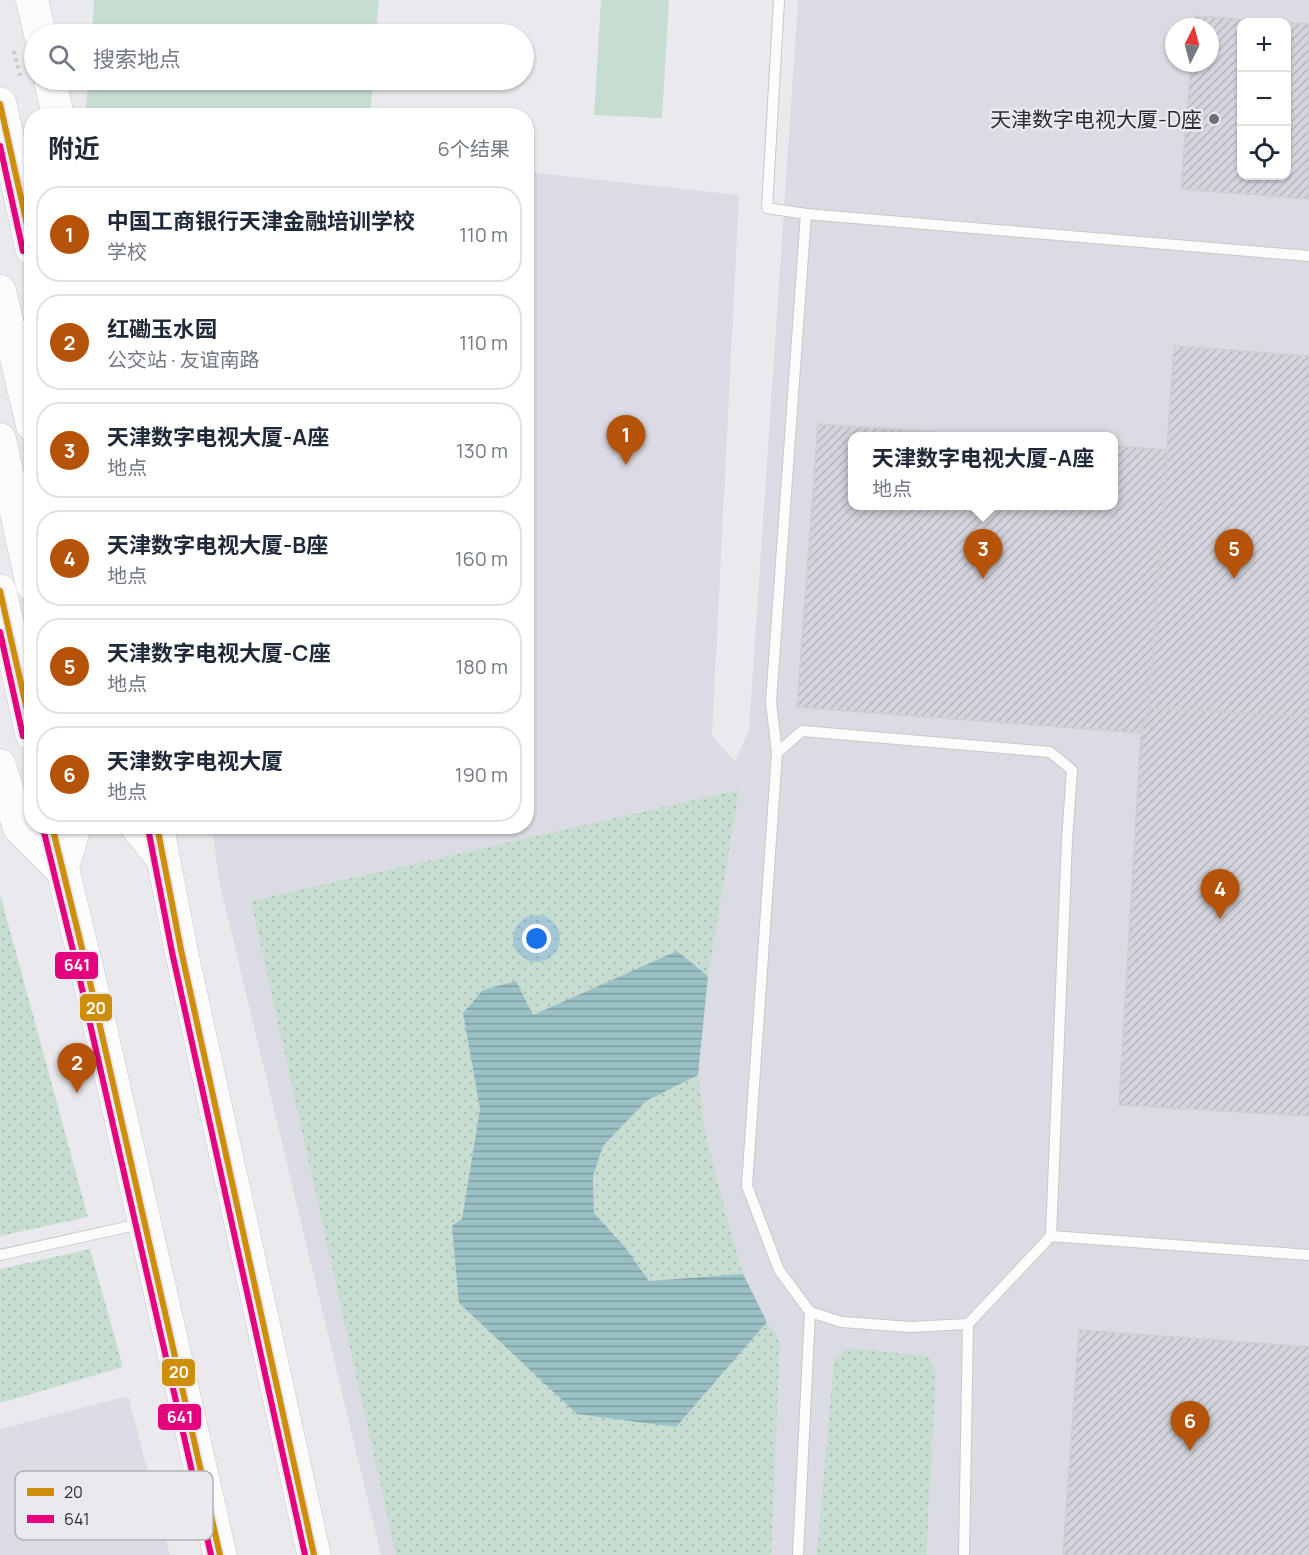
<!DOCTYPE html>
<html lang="zh">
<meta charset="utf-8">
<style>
body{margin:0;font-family:Manrope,"Noto Sans SC",sans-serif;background:#f2f2f3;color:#1f2937}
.controls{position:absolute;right:18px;top:18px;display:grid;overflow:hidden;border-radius:12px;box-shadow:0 2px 4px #0004}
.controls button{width:54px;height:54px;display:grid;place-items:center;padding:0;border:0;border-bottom:2px solid #e0e1e3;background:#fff;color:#1f2937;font:30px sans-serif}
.compass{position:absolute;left:1165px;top:18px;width:54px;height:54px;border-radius:50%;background:#fff;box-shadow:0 2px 4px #0004;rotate:6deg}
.you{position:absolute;left:537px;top:939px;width:21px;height:21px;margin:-15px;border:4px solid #fff;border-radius:50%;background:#1a73e8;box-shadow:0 0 0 9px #1a73e833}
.badge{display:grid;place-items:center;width:39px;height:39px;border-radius:50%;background:#b45309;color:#fff;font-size:20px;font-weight:700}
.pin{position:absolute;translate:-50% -50px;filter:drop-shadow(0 2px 3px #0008)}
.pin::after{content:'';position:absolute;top:32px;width:21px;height:18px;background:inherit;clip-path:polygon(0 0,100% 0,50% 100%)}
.popup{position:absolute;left:848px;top:432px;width:270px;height:78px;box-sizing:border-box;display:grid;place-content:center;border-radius:12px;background:#fff;filter:drop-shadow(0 2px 4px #0005);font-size:20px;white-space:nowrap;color:#747a83}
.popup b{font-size:22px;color:#1f2937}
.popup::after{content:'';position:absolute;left:50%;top:100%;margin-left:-12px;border:12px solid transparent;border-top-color:#fff}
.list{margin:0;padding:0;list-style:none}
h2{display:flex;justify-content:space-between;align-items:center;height:78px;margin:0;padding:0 24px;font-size:26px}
h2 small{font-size:20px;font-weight:400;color:#747a83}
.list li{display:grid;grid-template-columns:39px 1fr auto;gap:18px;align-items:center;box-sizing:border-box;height:96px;margin:0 12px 12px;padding:0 12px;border:2px solid #e0e1e3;border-radius:24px}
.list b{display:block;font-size:22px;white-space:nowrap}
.list p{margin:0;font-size:20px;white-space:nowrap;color:#747a83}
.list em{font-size:20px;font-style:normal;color:#747a83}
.icon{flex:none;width:33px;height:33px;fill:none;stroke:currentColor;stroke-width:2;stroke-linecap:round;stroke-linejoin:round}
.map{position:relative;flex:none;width:1309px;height:1555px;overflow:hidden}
.search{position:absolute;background:#fff;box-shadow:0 2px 4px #0004;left:24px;top:24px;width:510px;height:66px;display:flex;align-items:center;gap:15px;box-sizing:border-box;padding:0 21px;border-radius:33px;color:#747a83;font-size:22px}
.panel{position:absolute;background:#fff;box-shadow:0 2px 4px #0004;left:24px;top:108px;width:510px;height:726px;border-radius:24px}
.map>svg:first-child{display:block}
.built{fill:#dbdbe4;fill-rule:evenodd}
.green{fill:url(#green-dots)}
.pitch{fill:#c8ddd1}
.water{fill:url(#water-rules)}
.building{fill:url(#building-hatch);stroke:#ceced2;stroke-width:1.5}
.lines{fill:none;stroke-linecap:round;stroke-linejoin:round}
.lane-casing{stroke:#c8c8cb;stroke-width:12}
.secondary-casing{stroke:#c8c8cb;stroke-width:33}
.primary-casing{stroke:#c8c8cb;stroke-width:34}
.path{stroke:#cacaca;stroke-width:4;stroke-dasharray:3 4.5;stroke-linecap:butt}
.lane{stroke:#fcfcfc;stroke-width:10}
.secondary{stroke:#fcfcfc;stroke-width:32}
.primary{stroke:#fcfcfc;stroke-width:33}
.bus-1-casing{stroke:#e9e9ef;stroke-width:10}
.bus-2-casing{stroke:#e9e9ef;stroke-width:10}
.bus-1{stroke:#cf8e0a;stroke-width:6}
.bus-2{stroke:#e5007d;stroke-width:6}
.poi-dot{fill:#6f6f72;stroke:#e9e9ef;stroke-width:2}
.labels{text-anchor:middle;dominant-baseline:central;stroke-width:5;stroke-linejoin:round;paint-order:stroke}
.poi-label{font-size:21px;fill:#2d2d30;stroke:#e9e9ef;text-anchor:end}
.key{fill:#e9e9ef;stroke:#b1b1b6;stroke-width:1.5}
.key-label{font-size:16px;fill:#2d2d30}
.line-badge{stroke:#e9e9ef;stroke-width:2}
.badge-label{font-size:16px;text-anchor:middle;font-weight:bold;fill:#fff}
</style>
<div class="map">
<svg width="1309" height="1555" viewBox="0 0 1309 1555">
<defs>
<pattern id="green-dots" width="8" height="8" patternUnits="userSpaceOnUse" patternTransform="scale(1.5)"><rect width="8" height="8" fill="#c8ddd1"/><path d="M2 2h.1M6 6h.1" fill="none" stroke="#acbeb4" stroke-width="1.8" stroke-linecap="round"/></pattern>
<pattern id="water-rules" width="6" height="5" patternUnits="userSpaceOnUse" patternTransform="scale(1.5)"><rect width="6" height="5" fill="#9ac1c5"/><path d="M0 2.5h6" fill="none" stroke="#7e9da0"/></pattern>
<pattern id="building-hatch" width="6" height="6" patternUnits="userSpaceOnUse" patternTransform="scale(1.5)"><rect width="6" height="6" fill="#d4d4dd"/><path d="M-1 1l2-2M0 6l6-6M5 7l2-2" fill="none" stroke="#b6b6be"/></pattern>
</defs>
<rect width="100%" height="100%" fill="#eaeaee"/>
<g class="built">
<path d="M798 0H1309V1555H381L219 881 212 827 526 826 527 172 739 195 712 736 735 761 749 730ZM1242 22H1286V176H1242ZM1174 27H1210V63H1174ZM852 436H1114V506H852Z"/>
<polygon points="128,1396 170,1555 0,1555 0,1429"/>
</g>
<g class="green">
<polygon points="739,790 708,976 677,951 533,1015 463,1013 480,1108 462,1219 676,1427 767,1322 780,1341 771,1555 396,1555 251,901"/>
<polygon points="0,894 88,1217 0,1236"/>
<polygon points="698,1075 704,1128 725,1211 743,1274 649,1281 625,1247 594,1213 593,1176 603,1146 646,1101"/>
<polygon points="90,1249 123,1367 0,1403 0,1269"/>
<polygon points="848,1348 928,1356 936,1373 926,1555 817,1555 834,1359"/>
</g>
<g class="pitch">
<polygon points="94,0 379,0 376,34 92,34"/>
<polygon points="601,0 669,0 662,118 594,115"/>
<polygon points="88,80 373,80 370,116 184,116 86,108"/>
</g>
<polygon class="water" points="677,951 708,976 698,1075 646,1101 603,1146 593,1176 594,1213 625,1247 649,1281 743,1274 767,1322 676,1427 577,1414 459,1303 452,1226 462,1219 480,1109 463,1013 483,990 516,981 533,1015"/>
<g class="building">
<polygon points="1195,16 1284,22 1242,22 1242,176 1286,176 1286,23 1309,24 1309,199 1181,189 1191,63 1210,63 1210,27 1194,27"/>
<polygon points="1174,346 1309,356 1309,717 1149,708"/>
<polygon points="818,424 987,436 852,436 852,506 1114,506 1114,446 1168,450 1149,708 1141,733 797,707"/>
<polygon points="1149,708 1309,717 1309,1116 1119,1105 1141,733"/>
<polygon points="1079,1330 1309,1347 1309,1555 1063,1555"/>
</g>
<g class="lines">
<g class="lane-casing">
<g id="lane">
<polyline points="779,0 767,208 806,214"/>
<polyline points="777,753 771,702 806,214 1309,256"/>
<polyline points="1051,1236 1309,1255"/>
<polyline points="0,1255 140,1224"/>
<polyline points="798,1555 810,1312 779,1270 747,1186 777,753 802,731 1050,752 1072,770 1067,840 1051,1236 968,1324 910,1327 842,1322 810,1312"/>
<polyline points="964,1555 968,1324"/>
</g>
</g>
<g class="secondary-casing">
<g id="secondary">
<polyline points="32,0 40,34"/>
<polyline points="50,80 58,116"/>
<polyline points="0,291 32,425"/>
<polyline points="0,439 32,585"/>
<polyline points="0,765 19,828 62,871 75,826"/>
<polyline points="136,826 164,861"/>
</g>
</g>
<g class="primary-casing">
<g id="primary">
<polyline points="0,104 32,249"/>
<polyline points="0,591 32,734"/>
<polyline points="52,826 87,969 220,1555"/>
<polyline points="157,826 181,950 314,1555"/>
</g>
</g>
<polyline class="path" points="14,51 20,76"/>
<use href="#lane" class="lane"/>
<use href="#secondary" class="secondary"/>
<use href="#primary" class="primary"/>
<g class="bus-1-casing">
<g id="bus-1">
<polyline points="0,104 32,247"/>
<polyline points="0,591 32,732"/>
<polyline points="52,826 87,969 220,1555"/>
<polyline points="157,826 181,950 314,1555"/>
</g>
</g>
<g class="bus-2-casing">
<g id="bus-2">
<polyline points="0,146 23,251"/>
<polyline points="0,632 23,736"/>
<polyline points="43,828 78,971 211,1555"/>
<polyline points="148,828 172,952 305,1555"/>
</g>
</g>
<use href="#bus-1" class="bus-1"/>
<use href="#bus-2" class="bus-2"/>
</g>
<circle class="poi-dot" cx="1214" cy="119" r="6"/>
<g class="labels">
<g class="poi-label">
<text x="1202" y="119">天津数字电视大厦-D座</text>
</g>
</g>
<rect x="15" y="1471" width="198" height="69" rx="9" class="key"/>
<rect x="27" y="1488" width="27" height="8" fill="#cf8e0a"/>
<rect x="27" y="1515" width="27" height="8" fill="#e5007d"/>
<g class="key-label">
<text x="64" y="1498">20</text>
<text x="64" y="1525">641</text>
</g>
<g class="line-badge">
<rect x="54" y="951" width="45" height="29" rx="6" fill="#e5007d"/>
<rect x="79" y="993" width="34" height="29" rx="6" fill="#cf8e0a"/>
<rect x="161" y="1358" width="35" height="29" rx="6" fill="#cf8e0a"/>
<rect x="157" y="1403" width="45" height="28" rx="6" fill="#e5007d"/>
</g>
<g class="badge-label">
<text x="77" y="971">641</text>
<text x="96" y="1014">20</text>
<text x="179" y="1378">20</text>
<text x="180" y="1423">641</text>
</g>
</svg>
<div class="controls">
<button>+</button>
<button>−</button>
<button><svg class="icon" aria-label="locate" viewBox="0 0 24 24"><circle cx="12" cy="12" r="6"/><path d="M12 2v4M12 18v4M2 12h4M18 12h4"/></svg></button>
</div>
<svg class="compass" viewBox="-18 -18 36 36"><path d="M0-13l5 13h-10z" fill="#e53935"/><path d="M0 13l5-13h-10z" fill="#747a83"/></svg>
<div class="you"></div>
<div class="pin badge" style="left:626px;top:465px">1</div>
<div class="pin badge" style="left:77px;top:1093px">2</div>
<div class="pin badge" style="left:983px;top:579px">3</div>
<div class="popup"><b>天津数字电视大厦-A座</b>地点</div>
<div class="pin badge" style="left:1220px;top:919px">4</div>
<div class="pin badge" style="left:1234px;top:579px">5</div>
<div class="pin badge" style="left:1190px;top:1451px">6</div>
<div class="search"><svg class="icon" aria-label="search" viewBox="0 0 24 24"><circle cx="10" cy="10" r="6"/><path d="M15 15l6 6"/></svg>搜索地点</div>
<section class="panel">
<h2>附近<small>6个结果</small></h2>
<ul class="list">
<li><span class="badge">1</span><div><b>中国工商银行天津金融培训学校</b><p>学校</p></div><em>110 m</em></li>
<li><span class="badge">2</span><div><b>红磡玉水园</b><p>公交站 · 友谊南路</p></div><em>110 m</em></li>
<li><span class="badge">3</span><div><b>天津数字电视大厦-A座</b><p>地点</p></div><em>130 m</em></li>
<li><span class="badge">4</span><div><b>天津数字电视大厦-B座</b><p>地点</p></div><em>160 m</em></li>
<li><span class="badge">5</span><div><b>天津数字电视大厦-C座</b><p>地点</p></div><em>180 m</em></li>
<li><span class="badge">6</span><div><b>天津数字电视大厦</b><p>地点</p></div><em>190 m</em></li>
</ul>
</section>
</div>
